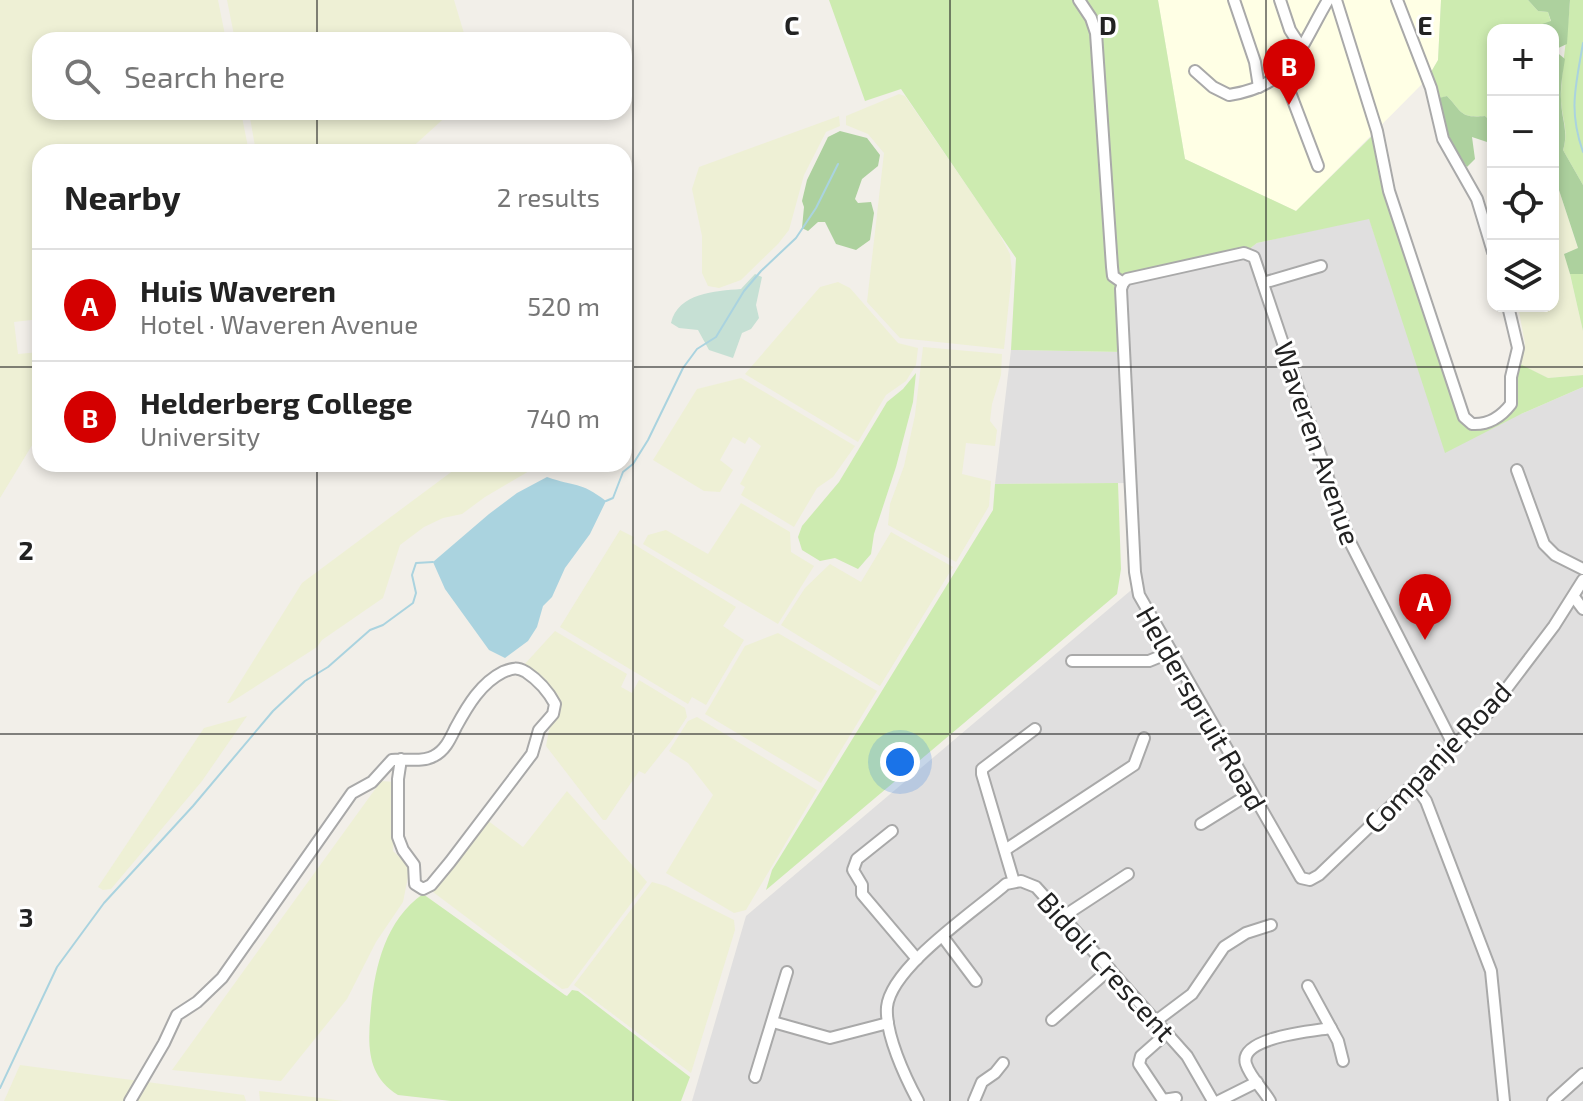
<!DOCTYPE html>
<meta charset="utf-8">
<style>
body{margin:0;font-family:"Exo 2",sans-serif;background:#f2f2f2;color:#222}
.controls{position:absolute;right:24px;top:24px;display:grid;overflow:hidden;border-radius:16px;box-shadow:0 4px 12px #0003}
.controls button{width:72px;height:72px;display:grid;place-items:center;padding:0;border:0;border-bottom:2px solid #e0e0e0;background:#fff;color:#222;font:40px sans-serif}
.you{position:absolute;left:900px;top:762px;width:28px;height:28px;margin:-20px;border:6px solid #fff;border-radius:50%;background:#1a73e8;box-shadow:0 0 0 12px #1a73e833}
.badge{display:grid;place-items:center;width:52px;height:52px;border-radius:50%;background:#d40000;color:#fff;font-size:26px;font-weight:700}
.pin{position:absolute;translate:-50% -66px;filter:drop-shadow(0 2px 4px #0008)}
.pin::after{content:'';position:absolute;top:42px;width:28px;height:24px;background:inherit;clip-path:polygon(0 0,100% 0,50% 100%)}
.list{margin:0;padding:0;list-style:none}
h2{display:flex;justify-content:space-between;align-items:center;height:104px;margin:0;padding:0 32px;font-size:34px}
h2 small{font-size:26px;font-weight:400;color:#767676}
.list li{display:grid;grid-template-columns:52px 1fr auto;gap:24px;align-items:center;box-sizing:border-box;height:112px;padding:0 32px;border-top:2px solid #e0e0e0}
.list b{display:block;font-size:30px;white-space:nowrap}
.list p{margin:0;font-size:26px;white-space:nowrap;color:#767676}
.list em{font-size:26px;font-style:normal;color:#767676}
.icon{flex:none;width:44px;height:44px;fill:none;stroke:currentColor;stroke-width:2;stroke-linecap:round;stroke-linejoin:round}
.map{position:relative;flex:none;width:1583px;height:1101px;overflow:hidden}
.search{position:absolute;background:#fff;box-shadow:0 4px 12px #0003;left:32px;top:32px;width:600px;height:88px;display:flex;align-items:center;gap:20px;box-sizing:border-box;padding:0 28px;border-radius:24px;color:#767676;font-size:30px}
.panel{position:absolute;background:#fff;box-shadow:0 4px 12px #0003;left:32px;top:144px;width:600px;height:328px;border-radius:24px}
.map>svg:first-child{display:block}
.residential{fill:#e0dfdf}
.education{fill:#ffffe5}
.farmland{fill:#eef0d5}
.grass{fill:#cdebb0}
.forest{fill:#add19e}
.wetland{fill:#c6e0d4}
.water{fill:#aad3df}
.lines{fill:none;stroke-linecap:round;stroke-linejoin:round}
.stream{stroke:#aad3df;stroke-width:2}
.minor-casing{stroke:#a9a9a9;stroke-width:14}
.minor{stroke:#fff;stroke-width:10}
.grid{fill:none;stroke:#222;stroke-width:2;stroke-opacity:0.55}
.labels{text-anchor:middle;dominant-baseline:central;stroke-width:6;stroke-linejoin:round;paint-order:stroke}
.street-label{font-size:28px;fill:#222;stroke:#fff}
.grid-label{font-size:26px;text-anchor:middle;font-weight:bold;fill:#222;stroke:#fff;stroke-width:6;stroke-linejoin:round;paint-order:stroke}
</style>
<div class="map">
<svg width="1583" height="1101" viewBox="0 0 1583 1101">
<rect width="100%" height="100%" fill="#f2efe9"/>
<polygon class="residential" points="1369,218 1439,429 1521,414 1583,387 1583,1101 692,1101 746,916 1136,586 1130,483 995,484 1011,350 1124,352 1121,285 1244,253 1257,243"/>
<polygon class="education" points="1158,0 1441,0 1438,60 1427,79 1296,211 1185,159"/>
<g class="farmland">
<polygon points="0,0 218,0 226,40 40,40 40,112 241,112 249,152 40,152 40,319 14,322 18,354 40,352 40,432 0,498"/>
<polygon points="227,0 454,0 466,40 235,40"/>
<polygon points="899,94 905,96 997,230 1010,254 1012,272 1004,349 900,338 867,302 884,153 868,134 846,125 846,116"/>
<polygon points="249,112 451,112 407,152 256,152"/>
<polygon points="839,116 840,126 826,132 804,175 789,230 778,244 741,280 719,288 708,286 702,273 702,236 692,189 699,167"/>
<polygon points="1558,187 1578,249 1565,253 1583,331 1583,375 1548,378 1520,364 1525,344 1518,306 1553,306 1553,188"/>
<polygon points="838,282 850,288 898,343 918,348 916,365 906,381 886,395 858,442 745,374 820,287"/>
<polygon points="923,347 1002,354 1001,375 992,404 990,421 997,430 995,446 966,443 962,474 991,481 989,506 956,562 888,525 890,504 904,466 915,415"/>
<polygon points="741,378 855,446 833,477 817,488 794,527 741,495 745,487 740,484 761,446 749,437 745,444 733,437 720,460 733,470 720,492 704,491 653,460 697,389"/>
<polygon points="462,464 541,464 485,497 462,514 443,518 424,527 400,545 383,598 322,640 317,647 230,703 227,703 302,583"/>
<polygon points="741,503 790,532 791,552 814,566 778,624 643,544 648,535 666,530 708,554"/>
<polygon points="620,530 634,537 632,543 736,607 723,626 744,640 706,705 692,697 688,704 560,627"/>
<polygon points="891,532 953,567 880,686 781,625 805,588 830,564 861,582"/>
<polygon points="555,631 627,674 621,687 632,693 639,680 685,708 687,717 672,740 645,774 639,771 606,820 603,820 546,746 550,725 561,706 523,666"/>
<polygon points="778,633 877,691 821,783 705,714 745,646"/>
<polygon points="247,716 202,781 111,889 103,890 98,887 204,728"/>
<polygon points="697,717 817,790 746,910 734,913 666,873 713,795 688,763 669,751 688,721"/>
<polygon points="381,781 396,782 393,851 410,867 403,902 376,942 347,999 281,1081 172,1070"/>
<polygon points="567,791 647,882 568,988 562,989 433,892 487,820 523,847"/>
<polygon points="652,882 666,886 734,920 735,930 691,1073 574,985"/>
<polygon points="20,1065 244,1095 246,1101 4,1101"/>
<polygon points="259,1091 321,1098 343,1101 260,1101"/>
</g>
<g class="grass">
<polygon points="829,0 1079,0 1091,18 1112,267 1122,283 1124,352 1011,350 1016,258 901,89 865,101"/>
<polygon points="1085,0 1158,0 1185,159 1296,211 1377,131 1389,191 1464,417 1475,425 1507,409 1515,365 1520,364 1548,378 1583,375 1583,387 1521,414 1445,453 1369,219 1257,243 1248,250 1121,277 1115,274 1099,20"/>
<path d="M1441 0H1528L1538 11 1548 12 1551 22 1537 26 1536 30H1493V123L1485 116C1460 118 1463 113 1447 96L1434 100 1427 79 1438 60Z"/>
<path d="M1570 0H1583V185L1563 150C1570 129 1560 116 1561 94 1562 63 1568 32 1570 0Z"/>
<polygon points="1570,274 1583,274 1583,331"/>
<polygon points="916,373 913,402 896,467 874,534 871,554 858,569 835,558 820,561 802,550 798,537 802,526 839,482 887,402 903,389"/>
<polygon points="1118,483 1121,569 1117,594 766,890 772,870 993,510 995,484"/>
<path d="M423 894 565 995 567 996 572 990 578 991 690 1077 681 1101H451L398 1095C365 1074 368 1043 371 1008 375 965 386 920 423 894Z"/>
</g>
<g class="forest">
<path d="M1528 0H1570L1567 44 1554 50 1565 59C1563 72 1560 86 1561 99 1561 118 1569 131 1563 150L1583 185V274H1570L1564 254 1578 248 1558 187 1553 188V30H1536V26L1551 21 1548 12 1538 11Z"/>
<path d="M1447 96C1463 113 1460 118 1485 116L1493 123V144L1472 137 1475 159 1467 167C1451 145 1443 126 1439 98Z"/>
<polygon points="840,131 867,138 880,155 878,166 862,179 855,199 858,203 871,202 874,213 870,240 856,250 836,244 825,222 818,222 808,231 802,228 804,207 802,201 807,180 828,137"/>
</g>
<path class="wetland" d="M755 274 762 277 756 305 759 318 751 329 742 333 733 358 709 350 698 330 679 328 671 323C678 293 715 291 741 289Z"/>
<path class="water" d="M547 477C575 487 580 481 606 501L590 534 565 568 552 597 543 606 537 627 528 641 505 658 489 650 445 589 433 562 489 514 517 493Z"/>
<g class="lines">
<g class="stream">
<path d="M1583 43C1576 86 1568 109 1583 152"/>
<polyline points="606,501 613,498 623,472 633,464 648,440 683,368 697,349 716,337 744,291 761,271 796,238 816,208 838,164"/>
<polyline points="0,1088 57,967 104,903 193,806 273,711 305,681 328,667 370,630 383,625 413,603 416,593 412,575 416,563 433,562"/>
</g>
<g class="minor-casing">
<g id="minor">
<polyline points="1079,0 1091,18 1096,33 1112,267 1113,276 1123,283"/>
<polyline points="1234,0 1255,62 1259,87"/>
<polyline points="1280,0 1290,30 1301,47"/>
<path d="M1336 0 1377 131 1389 191 1464 417 1472 424C1488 425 1501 417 1511 404V377L1518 348 1508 306"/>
<polyline points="1397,0 1431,88 1443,139 1477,199 1493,252"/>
<path d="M1195 71 1213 87 1229 95C1293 85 1299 49 1328 0"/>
<polyline points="1283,74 1318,166"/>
<polyline points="1123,283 1121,289 1135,572 1139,595 1301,878 1310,880 1319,875 1488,713 1554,626 1583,580"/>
<polyline points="1123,283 1127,279 1244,253 1254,257 1349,540 1454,746"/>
<polyline points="1263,283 1321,266"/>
<polyline points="1517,470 1544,544 1555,555 1583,569"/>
<polyline points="1574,597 1583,609"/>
<polyline points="1072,661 1149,661 1171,652"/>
<polyline points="1414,784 1426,801 1491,971 1504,1101"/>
<polyline points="1201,824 1251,793"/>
<polyline points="892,831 857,859 853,870 862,885 862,894 917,959"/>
<polyline points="1005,850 1134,765 1144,738"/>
<polyline points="1014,882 982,774 982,769 1035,729"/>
<polyline points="1064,916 1128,874"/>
<polyline points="943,937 976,981"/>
<polyline points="1308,986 1338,1041 1343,1061"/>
<polyline points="1052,1020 1110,969"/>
<polyline points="1156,1021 1192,994 1224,947 1246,933 1271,925"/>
<polyline points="773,1022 830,1038 888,1023"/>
<polyline points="1167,1033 1141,1056 1139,1064 1163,1100 1176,1098"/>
<polyline points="755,1077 787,972"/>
<path d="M130 1101 164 1043 177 1015 197 1002 222 978 352 793 372 782 392 760C405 758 422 763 434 756 446 750 451 737 456 727 468 705 481 683 503 672 513 668 517 667 526 672 538 680 548 691 555 704L553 714 539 730 532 754 450 862 431 885 423 889 415 884 414 865 403 850 398 837V779L401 759"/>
<path d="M918 1101C905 1077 885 1034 887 1007 891 967 975 911 1006 884L1021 881 1036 887 1187 1056 1213 1101"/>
<polyline points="974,1101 982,1082 995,1073 1003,1063"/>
<polyline points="1219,1101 1257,1082"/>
<path d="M1270 1101C1263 1089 1250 1077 1246 1064 1238 1037 1314 1031 1331 1028"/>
<polyline points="1553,1101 1583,1074"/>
</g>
</g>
<use href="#minor" class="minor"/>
</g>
<path class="grid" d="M317 0V40M633 0V1101M950 0V1101M1266 0V1101M317 112V152M0 367H40M624 367H1583M317 464V1101M0 734H1583"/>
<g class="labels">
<g class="street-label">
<text transform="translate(1318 443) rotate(71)">Waveren Avenue</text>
<text transform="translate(1202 708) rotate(60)">Helderspruit Road</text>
<text transform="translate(1437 757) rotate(-46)">Companje Road</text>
<text transform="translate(1107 966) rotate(48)">Bidoli Crescent</text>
</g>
</g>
<g class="grid-label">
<text x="792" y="35">C</text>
<text x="1108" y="35">D</text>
<text x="1425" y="35">E</text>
<text x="26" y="560">2</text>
<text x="26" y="927">3</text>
</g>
</svg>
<div class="controls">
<button>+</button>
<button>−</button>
<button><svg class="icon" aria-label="locate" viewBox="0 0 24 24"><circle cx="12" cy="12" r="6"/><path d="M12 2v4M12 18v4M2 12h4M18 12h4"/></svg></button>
<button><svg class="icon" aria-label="layers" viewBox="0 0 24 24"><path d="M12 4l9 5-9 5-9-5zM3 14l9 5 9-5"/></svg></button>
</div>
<div class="you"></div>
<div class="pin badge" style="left:1425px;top:640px">A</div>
<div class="pin badge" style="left:1289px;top:105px">B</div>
<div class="search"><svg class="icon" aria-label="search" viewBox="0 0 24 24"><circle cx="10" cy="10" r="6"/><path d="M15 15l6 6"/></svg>Search here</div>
<section class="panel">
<h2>Nearby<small>2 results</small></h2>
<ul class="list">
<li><span class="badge">A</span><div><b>Huis Waveren</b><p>Hotel · Waveren Avenue</p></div><em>520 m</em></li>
<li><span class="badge">B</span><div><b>Helderberg College</b><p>University</p></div><em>740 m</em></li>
</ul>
</section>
</div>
